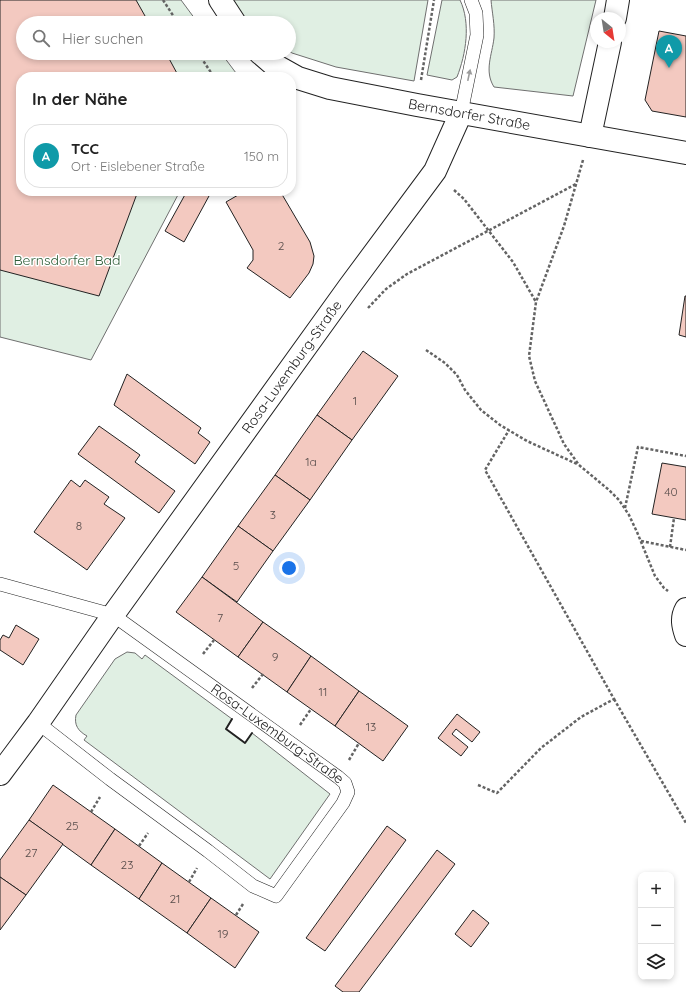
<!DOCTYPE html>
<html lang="de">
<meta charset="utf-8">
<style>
body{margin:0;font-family:Quicksand,sans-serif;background:#f6f6f6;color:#222}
.controls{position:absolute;right:12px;bottom:12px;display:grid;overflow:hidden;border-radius:8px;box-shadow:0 2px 6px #0003}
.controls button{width:36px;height:36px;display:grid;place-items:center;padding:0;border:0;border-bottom:1px solid #e0e0e0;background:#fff;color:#222;font:20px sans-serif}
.compass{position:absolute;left:590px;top:12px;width:36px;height:36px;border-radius:50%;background:#fff;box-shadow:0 2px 6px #0003;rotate:150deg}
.you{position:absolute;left:289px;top:568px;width:14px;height:14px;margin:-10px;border:3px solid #fff;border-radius:50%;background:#1a73e8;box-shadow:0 0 0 6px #1a73e833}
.badge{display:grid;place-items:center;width:26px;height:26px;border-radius:50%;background:#1a73e8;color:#fff;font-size:13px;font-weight:700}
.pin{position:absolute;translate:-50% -33px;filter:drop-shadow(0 1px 2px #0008)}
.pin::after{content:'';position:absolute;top:21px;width:14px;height:12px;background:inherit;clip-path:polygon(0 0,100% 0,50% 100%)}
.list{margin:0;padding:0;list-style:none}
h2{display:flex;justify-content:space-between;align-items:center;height:52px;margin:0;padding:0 16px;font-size:17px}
h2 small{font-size:13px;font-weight:400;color:#767676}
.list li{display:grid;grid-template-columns:26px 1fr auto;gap:12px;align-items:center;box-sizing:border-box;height:64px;margin:0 8px 8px;padding:0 8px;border:1px solid #e0e0e0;border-radius:16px}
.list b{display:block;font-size:15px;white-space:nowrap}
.list p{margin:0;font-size:13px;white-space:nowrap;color:#767676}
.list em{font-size:13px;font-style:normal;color:#767676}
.icon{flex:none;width:22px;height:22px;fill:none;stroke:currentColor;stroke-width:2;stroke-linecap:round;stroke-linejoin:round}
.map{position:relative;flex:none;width:686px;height:992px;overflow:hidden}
.search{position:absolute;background:#fff;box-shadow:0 2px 6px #0003;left:16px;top:16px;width:280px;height:44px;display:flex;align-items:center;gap:10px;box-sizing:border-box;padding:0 14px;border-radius:22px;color:#767676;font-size:15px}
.panel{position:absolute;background:#fff;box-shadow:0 2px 6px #0003;left:16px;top:72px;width:280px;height:124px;border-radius:16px}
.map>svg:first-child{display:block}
.green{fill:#e0efe3;stroke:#6f6f6f}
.building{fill:#f3c9c0;stroke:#222}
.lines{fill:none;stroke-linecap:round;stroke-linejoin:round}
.service-casing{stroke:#222;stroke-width:14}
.minor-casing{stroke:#222;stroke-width:24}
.tertiary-casing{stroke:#222;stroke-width:24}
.path{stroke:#646464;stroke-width:2.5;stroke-dasharray:3 2;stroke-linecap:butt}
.service{stroke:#fff;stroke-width:13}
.minor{stroke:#fff;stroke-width:22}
.tertiary{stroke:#fff;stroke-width:22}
.wall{stroke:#222;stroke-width:2}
.oneway{fill:#9c9c9c}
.labels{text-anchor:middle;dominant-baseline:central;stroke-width:3;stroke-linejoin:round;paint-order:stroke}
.number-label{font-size:12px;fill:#564c4a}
.street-label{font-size:14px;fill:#222;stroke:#fff}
.park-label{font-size:14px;fill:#2f5e38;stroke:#fff}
</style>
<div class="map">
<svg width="686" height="992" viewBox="0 0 686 992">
<rect width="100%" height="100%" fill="#fff"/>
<g class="green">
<polygon points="0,0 181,0 198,23 23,23 23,53 221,53 239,77 21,77 21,191 180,191 91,360 0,337"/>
<polygon points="233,0 428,0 414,81 336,67 292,53 289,51 289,23 248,23"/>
<path d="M442 0H460C471 23 466 54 457 77L452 80 427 75Z"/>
<path d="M491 0H596L573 96 494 87C484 71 492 55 494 38 495 25 492 12 491 0Z"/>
<path d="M127 652 135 653 142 659 145 655 232 719 226 729 245 743 252 733 330 794 270 879 84 740 87 736C78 731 74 725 76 715L115 659Z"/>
</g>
<g class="building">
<polygon points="0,0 136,0 149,23 23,23 23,53 166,53 179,77 21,77 21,191 138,191 99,296 0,270"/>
<polygon points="659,31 686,36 686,117 652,111 645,100"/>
<polygon points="187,191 199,191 209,196 184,242 165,231"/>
<polygon points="245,191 280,191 310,242 314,256 313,264 309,273 290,298 247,268 253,260 253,250 226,202"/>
<polygon points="685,296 686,296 686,337 679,335"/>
<polygon points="363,351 398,376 352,440 317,415"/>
<polygon points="127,374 201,428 198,433 210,442 195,464 114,405"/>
<polygon points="317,415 352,440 310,500 275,475"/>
<polygon points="99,426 140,455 135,462 175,491 159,513 78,454"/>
<polygon points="662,463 686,467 686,520 652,514"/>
<polygon points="275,475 310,500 273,551 238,526"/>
<polygon points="71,480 80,487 85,480 109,497 104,504 125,518 87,570 34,532"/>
<polygon points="238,526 273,551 237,602 202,577"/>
<polygon points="202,577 263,622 238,657 176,612"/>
<polygon points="263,622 311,656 287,692 238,657"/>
<polygon points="16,625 39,639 23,665 0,650 0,640 3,635 9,638"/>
<polygon points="311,656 359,691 335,726 287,692"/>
<polygon points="359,691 408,726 383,761 335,726"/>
<polygon points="457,714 480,732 472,742 456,729 452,734 468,747 461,756 438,738"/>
<polygon points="53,785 115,829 91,865 29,820"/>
<polygon points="29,820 63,844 26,895 0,877 0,860"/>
<polygon points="387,826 406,840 325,951 306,938"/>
<polygon points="115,829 162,863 139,899 91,865"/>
<polygon points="437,850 455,864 359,992 343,992 335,986"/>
<polygon points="162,863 211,898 187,933 139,899"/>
<polygon points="0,877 26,895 0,930"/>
<polygon points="211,898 259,932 235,968 187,933"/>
<polygon points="473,910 489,923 471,947 455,934"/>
</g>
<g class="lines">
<g class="service-casing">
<g id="service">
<polyline points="461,113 477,35 476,13 471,0"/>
<path id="s1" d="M0 584 113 615 338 777 345 783 348 792 343 803 276 896 253 886 208 851 110 779 38 723"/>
</g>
</g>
<g class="minor-casing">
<g id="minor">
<polyline points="615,18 618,0"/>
<polyline points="590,136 610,42"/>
<path d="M686 609C681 618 683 626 686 635"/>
</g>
</g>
<g class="tertiary-casing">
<g id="tertiary">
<polyline points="220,0 235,23"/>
<path id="s2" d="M260 53 273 64 298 78 330 88 417 105 686 153"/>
<path id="s3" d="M0 774 38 723 113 615 349 287 435 171 461 113"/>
</g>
</g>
<g class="path">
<polyline points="163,0 178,23"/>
<polyline points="198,53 214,77"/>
<polyline points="421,80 434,0"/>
<polyline points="583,160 564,226 536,302 529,356 535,381 564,444 579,465 609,490 619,500 629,515 637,532 655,576 664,588 668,591"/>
<polyline points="454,190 464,199 513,262 536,302"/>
<polyline points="368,308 386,289 407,274 576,184"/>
<polyline points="426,350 445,363 457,375 465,390 481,410 500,425 527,441 577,464"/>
<polyline points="625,508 638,447 686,456"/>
<polyline points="641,541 686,550"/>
<polyline points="670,547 674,518"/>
<polyline points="203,654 214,640"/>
<polyline points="252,688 263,674"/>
<polyline points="614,699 686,823"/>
<polyline points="300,725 311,709"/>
<polyline points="349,760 359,743"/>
<polyline points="478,785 497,793 541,748 581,717 614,699 485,470 509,430"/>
<polyline points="91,812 100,797"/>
<polyline points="139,846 148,833"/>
<polyline points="189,882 197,868"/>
<polyline points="236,915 243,904"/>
</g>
<use href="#service" class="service"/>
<use href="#minor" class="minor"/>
<use href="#tertiary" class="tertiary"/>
<polyline class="wall" points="232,719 226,729 245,743 252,733"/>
</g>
<defs><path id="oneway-solid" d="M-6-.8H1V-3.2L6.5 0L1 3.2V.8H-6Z"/></defs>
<use class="oneway" href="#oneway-solid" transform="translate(469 75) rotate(-78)"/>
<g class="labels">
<g class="number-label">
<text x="281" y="245">2</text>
<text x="355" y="400">1</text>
<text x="311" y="461">1a</text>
<text x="671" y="491">40</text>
<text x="273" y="514">3</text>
<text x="79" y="525">8</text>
<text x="236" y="565">5</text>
<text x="220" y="617">7</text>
<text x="275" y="656">9</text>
<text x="323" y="691">11</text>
<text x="371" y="726">13</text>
<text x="72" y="825">25</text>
<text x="31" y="852">27</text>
<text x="127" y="864">23</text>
<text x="175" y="898">21</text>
<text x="223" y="933">19</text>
</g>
<g class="street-label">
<text stroke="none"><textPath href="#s2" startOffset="221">Bernsdorfer Straße</textPath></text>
<text stroke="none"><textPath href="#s3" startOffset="501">Rosa-Luxemburg-Straße</textPath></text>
<text stroke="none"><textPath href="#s1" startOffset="320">Rosa-Luxemburg-Straße</textPath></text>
</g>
<g class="park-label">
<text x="67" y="260">Bernsdorfer Bad</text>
</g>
</g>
</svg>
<div class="controls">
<button>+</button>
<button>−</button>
<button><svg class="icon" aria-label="layers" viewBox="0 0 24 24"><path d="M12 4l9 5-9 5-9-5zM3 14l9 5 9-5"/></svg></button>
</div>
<svg class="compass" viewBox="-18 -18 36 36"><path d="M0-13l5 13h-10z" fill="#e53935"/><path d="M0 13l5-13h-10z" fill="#767676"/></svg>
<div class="you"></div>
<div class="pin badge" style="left:669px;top:68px;background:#0f9aa8">A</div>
<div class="search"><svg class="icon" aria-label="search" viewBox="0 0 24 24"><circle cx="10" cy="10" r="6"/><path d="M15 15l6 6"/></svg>Hier suchen</div>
<section class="panel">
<h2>In der Nähe<small></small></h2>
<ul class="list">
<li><span class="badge" style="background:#0f9aa8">A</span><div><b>TCC</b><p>Ort · Eislebener Straße</p></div><em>150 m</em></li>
</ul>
</section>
</div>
